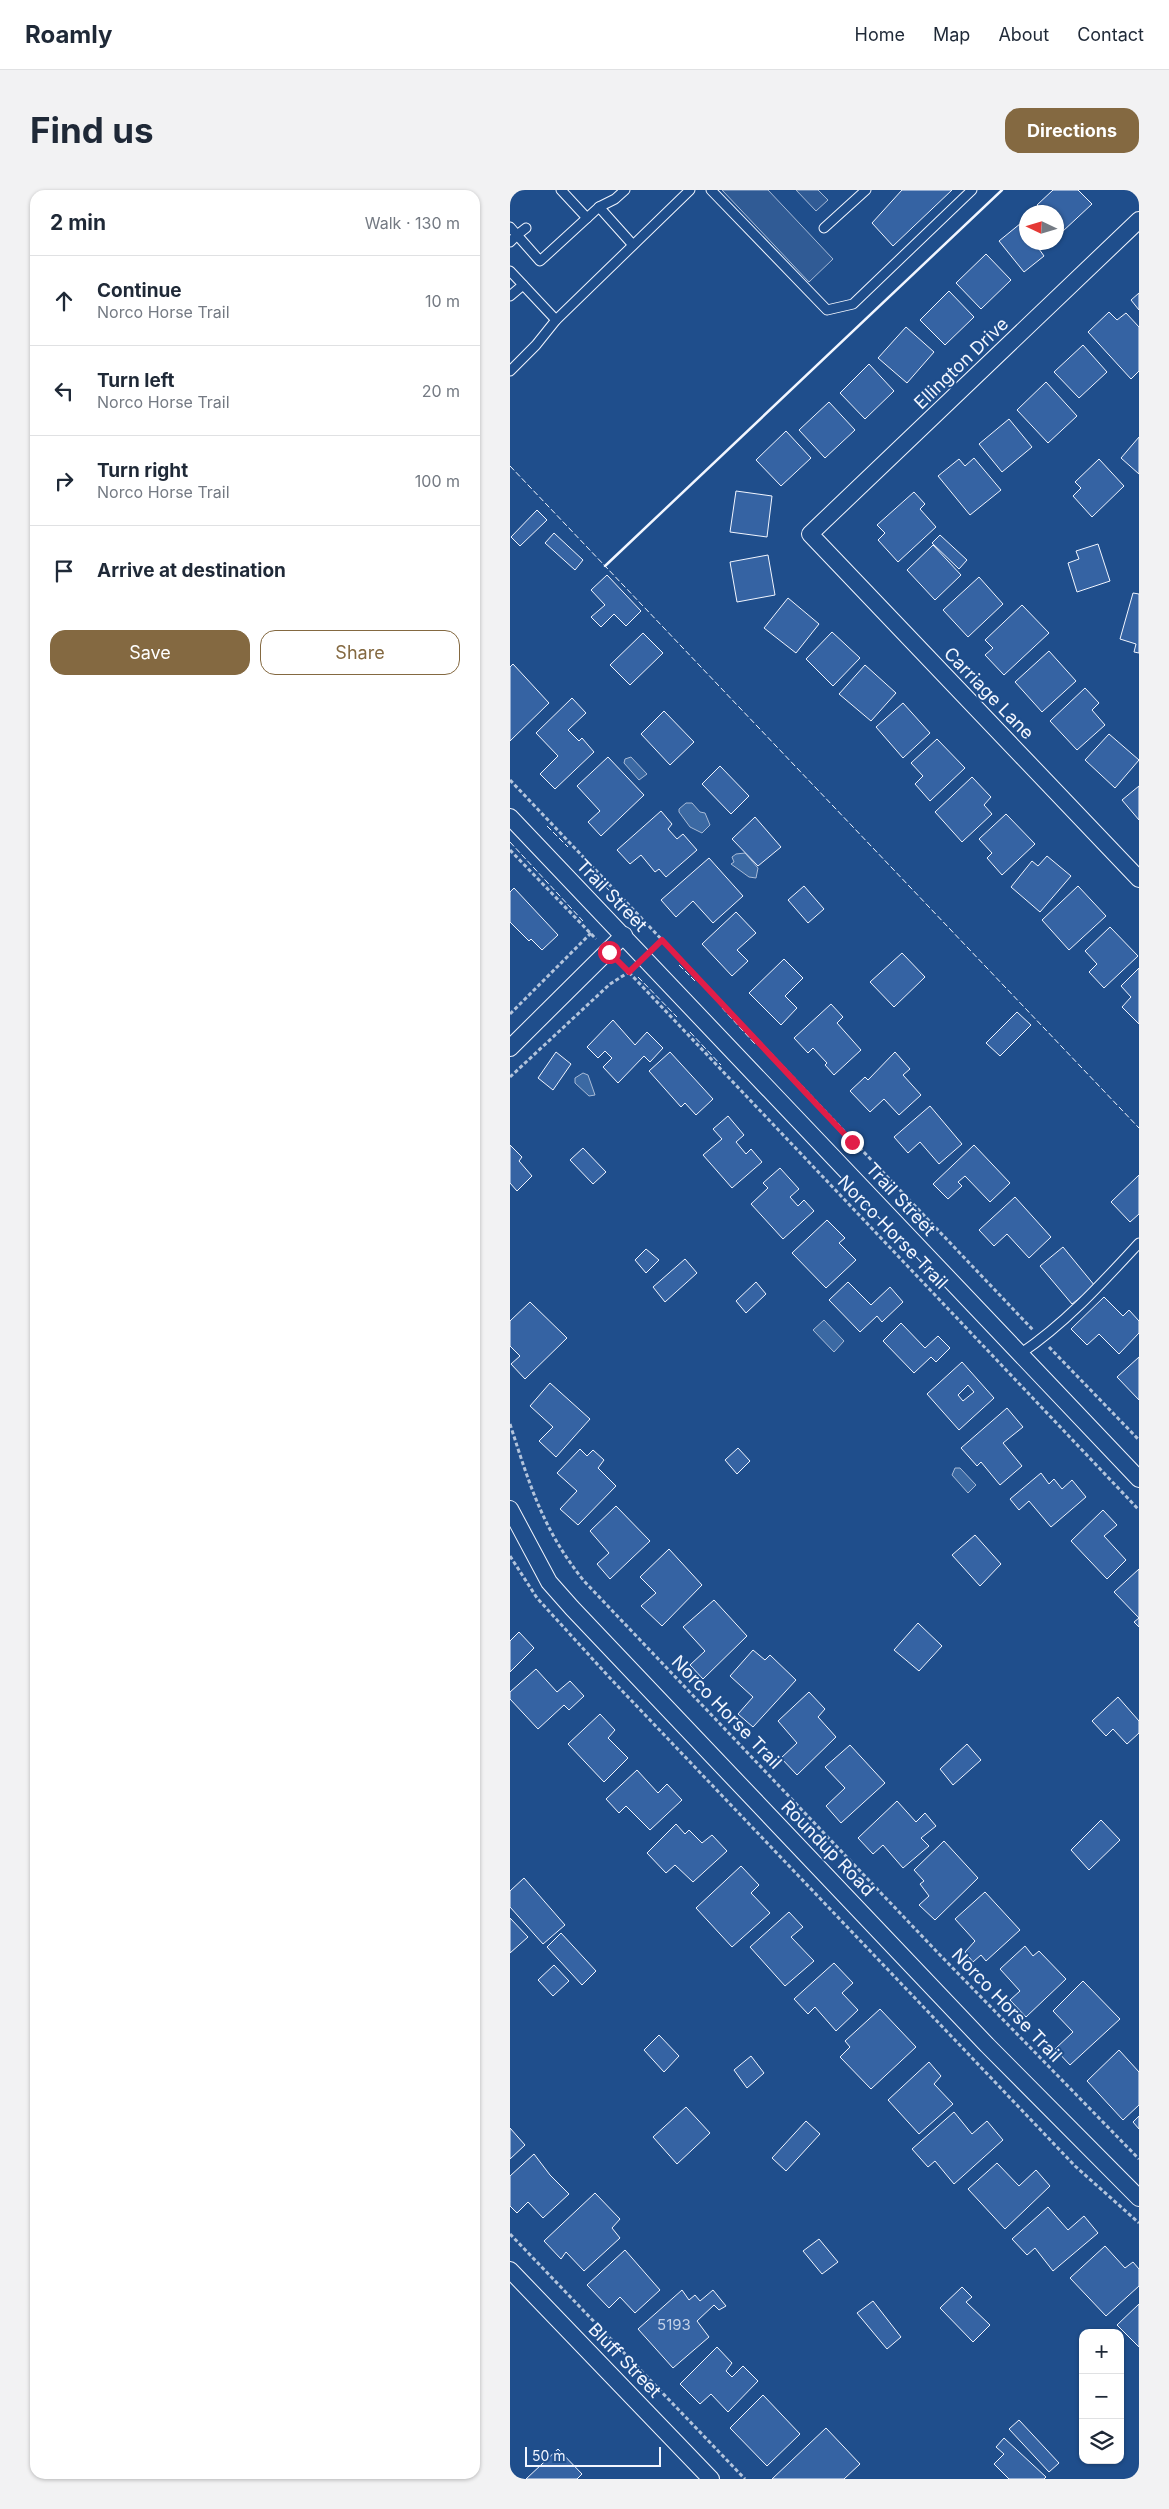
<!DOCTYPE html>
<meta charset="utf-8">
<style>
body{margin:0;font-family:Inter,sans-serif;background:#f2f2f3;color:#1f2937}
.controls{position:absolute;right:15px;bottom:15px;display:grid;overflow:hidden;border-radius:10px;box-shadow:0 1px 4px #0004}
.controls button{width:45px;height:45px;display:grid;place-items:center;padding:0;border:0;border-bottom:1px solid #e0e1e3;background:#fff;color:#1f2937;font:25px sans-serif}
.compass{position:absolute;left:509px;top:15px;width:45px;height:45px;border-radius:50%;background:#fff;box-shadow:0 1px 4px #0004;rotate:274deg}
.scale{position:absolute;left:15px;bottom:12px;width:136px;box-sizing:border-box;padding-left:5px;border:2px solid #f2f6ff;border-top:0;font-size:14px;line-height:18px;white-space:nowrap;color:#f2f6ff;-webkit-text-stroke:4px #1f4e8c;paint-order:stroke}
.stop{position:absolute;width:15px;height:15px;margin:-11px;border:4px solid #e11d48;border-radius:50%;background:#fff}
.stop.end{background:#e11d48;border-color:#fff;box-shadow:0 1px 5px #0008}
.list{margin:0;padding:0;list-style:none}
h2{display:flex;justify-content:space-between;align-items:center;height:65px;margin:0;padding:0 20px;font-size:21px}
h2 small{font-size:16px;font-weight:400;color:#747a83}
.list li{display:grid;grid-template-columns:32px 1fr auto;gap:15px;align-items:center;box-sizing:border-box;height:90px;padding:0 20px;border-top:1px solid #e0e1e3}
.list b{display:block;font-size:19px;white-space:nowrap}
.list p{margin:0;font-size:16px;white-space:nowrap;color:#747a83}
.list em{font-size:16px;font-style:normal;color:#747a83}
.actions{display:flex;gap:10px;padding:15px 20px}
.actions a{flex:1;padding:11px 0;border:1px solid #846941;border-radius:15px;text-align:center;font-size:18px;color:#846941}
.actions .main{background:#846941;color:#fff}
.icon{flex:none;width:28px;height:28px;fill:none;stroke:currentColor;stroke-width:2;stroke-linecap:round;stroke-linejoin:round}
.map{position:relative;flex:none;width:629px;height:2289px;overflow:hidden;border-radius:15px}
header{display:flex;align-items:center;gap:30px;box-sizing:border-box;height:70px;padding:0 25px;background:#fff;border-bottom:1px solid #e0e1e3}
header strong{font-size:24px}
nav{display:flex;gap:28px;margin-inline-start:auto;font-size:18px}
.intro{display:flex;align-items:center;justify-content:space-between;box-sizing:border-box;height:120px;padding:0 30px}
h1{margin:0;font-size:35px}
.button{padding:12px 22px;border-radius:15px;background:#846941;color:#fff;font-size:18px;font-weight:700}
main{display:flex;gap:30px;padding:0 30px}
aside{flex:1;background:#fff;border-radius:15px;box-shadow:0 1px 4px #0004}
.map>svg:first-child{display:block}
.parking{fill:#305b95;stroke:#a8bbd7}
.water{fill:#3b69a3;stroke:#a8bbd7}
.building{fill:#3563a3;stroke:#f2f6ff;fill-rule:evenodd}
.lines{fill:none;stroke-linecap:round;stroke-linejoin:round}
.lane-casing{stroke:#f2f6ff;stroke-width:11}
.street-casing{stroke:#f2f6ff;stroke-width:18}
.path{stroke:#b3c4dc;stroke-width:3;stroke-dasharray:4 2.5;stroke-linecap:butt}
.lane{stroke:#1f4e8c;stroke-width:9}
.street{stroke:#1f4e8c;stroke-width:16}
.fence{stroke:#f2f6ff;stroke-width:1;stroke-dasharray:6 2.5;stroke-linecap:butt}
.wall{stroke:#f2f6ff;stroke-width:2.5}
.route{stroke:#e11d48;stroke-width:6}
.labels{text-anchor:middle;dominant-baseline:central;stroke-width:4;stroke-linejoin:round;paint-order:stroke}
.number-label{font-size:15px;fill:#c3d1e8}
.street-label{font-size:18px;fill:#f2f6ff;stroke:#1f4e8c}
</style>
<header>
<strong>Roamly</strong>
<nav><a>Home</a><a>Map</a><a>About</a><a>Contact</a></nav>
</header>
<div class="intro"><h1>Find us</h1><a class="button">Directions</a></div>
<main>
<aside>
<h2>2 min<small>Walk · 130 m</small></h2>
<ul class="list">
<li><svg class="icon" aria-label="ahead" viewBox="0 0 24 24"><path d="M12 20V5M6 11l6-6 6 6"/></svg><div><b>Continue</b><p>Norco Horse Trail</p></div><em>10 m</em></li>
<li><svg class="icon" aria-label="left" viewBox="0 0 24 24"><path d="M17 20v-9H6M10 6l-5 5 5 5"/></svg><div><b>Turn left</b><p>Norco Horse Trail</p></div><em>20 m</em></li>
<li><svg class="icon" aria-label="right" viewBox="0 0 24 24"><path d="M7 20v-9h11M14 6l5 5-5 5"/></svg><div><b>Turn right</b><p>Norco Horse Trail</p></div><em>100 m</em></li>
<li><svg class="icon" aria-label="arrive" viewBox="0 0 24 24"><path d="M6 21V4h12l-3 4 3 4H6"/></svg><div><b>Arrive at destination</b></div></li>
</ul>
<div class="actions"><a class="main">Save</a><a>Share</a></div>
</aside>
<div class="map">
<svg width="629" height="2289" viewBox="0 0 629 2289">
<rect width="100%" height="100%" fill="#1f4e8c"/>
<g class="parking">
<polygon points="212,0 258,0 323,69 299,92"/>
<polygon points="286,0 308,0 318,10 306,21"/>
</g>
<g class="water">
<polygon points="121,567 137,584 129,590 114,573 115,569"/>
<polygon points="176,613 182,613 190,622 195,623 200,635 192,643 180,637 169,622 169,619"/>
<polygon points="235,663 248,678 246,688 239,687 221,674 224,672 222,667 226,664"/>
<polygon points="73,883 78,885 85,905 79,906 65,893 65,888"/>
<polygon points="314,1130 334,1151 324,1162 303,1140"/>
<polygon points="445,1278 450,1278 466,1295 458,1303 442,1285"/>
</g>
<g class="building">
<polygon points="392,0 442,0 383,56 362,33"/>
<polygon points="543,0 568,0 582,14 552,42 546,35 546,22 534,22 527,15"/>
<polygon points="516,29 516,52 536,52 529,59 534,66 514,82 489,51"/>
<polygon points="476,64 501,90 471,119 446,93"/>
<polygon points="439,101 464,127 435,155 410,130"/>
<polygon points="629,103 629,120 621,110"/>
<polygon points="599,122 607,130 616,123 629,137 629,181 621,189 578,142"/>
<polygon points="396,137 424,162 397,193 368,168"/>
<polygon points="573,155 597,182 569,208 544,182"/>
<polygon points="359,174 384,201 355,229 330,203"/>
<polygon points="536,192 567,226 538,253 507,220"/>
<polygon points="319,212 345,240 315,268 289,240"/>
<polygon points="499,229 522,257 492,282 469,254"/>
<polygon points="276,241 301,268 271,296 246,270"/>
<polygon points="629,247 629,284 611,268"/>
<polygon points="464,268 491,300 460,325 428,286 449,269 455,276"/>
<polygon points="589,269 614,296 582,327 563,306 571,298 565,292"/>
<polygon points="226,301 262,306 257,347 220,342"/>
<polygon points="404,302 415,314 410,319 426,337 388,372 368,350 375,343 367,335"/>
<polygon points="27,320 37,330 10,356 1,347"/>
<polygon points="44,343 73,370 65,380 35,353"/>
<polygon points="430,345 457,370 449,379 422,353"/>
<polygon points="588,354 600,391 567,402 558,373 569,369 566,361"/>
<polygon points="423,355 451,385 425,410 397,380"/>
<polygon points="258,365 265,405 227,412 220,372"/>
<polygon points="97,385 131,421 116,436 104,424 91,437 81,427 95,415 81,400"/>
<polygon points="469,387 493,414 458,447 433,420"/>
<polygon points="623,403 629,404 629,463 624,462 626,454 610,449"/>
<polygon points="278,408 309,434 286,463 254,438"/>
<polygon points="512,415 539,443 494,485 475,465 483,458 475,450"/>
<polygon points="322,442 350,468 323,496 296,469"/>
<polygon points="133,443 153,463 120,495 100,475"/>
<polygon points="539,461 566,491 532,522 505,492"/>
<polygon points="3,474 39,513 0,551 0,477"/>
<polygon points="355,475 386,503 361,531 329,504"/>
<polygon points="575,498 589,513 582,520 595,535 567,560 540,531"/>
<polygon points="62,508 76,523 58,540 69,551 72,548 84,562 45,599 30,584 48,566 26,543"/>
<polygon points="393,513 420,543 393,568 366,537"/>
<polygon points="154,521 184,552 160,575 131,544"/>
<polygon points="599,544 629,570 605,598 575,570"/>
<polygon points="427,549 455,578 420,611 405,594 413,586 401,573"/>
<polygon points="98,567 134,605 91,646 78,632 90,621 67,596"/>
<polygon points="210,576 239,606 221,624 192,594"/>
<polygon points="462,587 481,607 474,615 482,624 452,652 425,622"/>
<polygon points="629,596 629,630 612,610"/>
<polygon points="151,621 162,634 158,639 167,649 173,644 187,660 156,687 149,679 145,682 131,665 120,674 107,660"/>
<polygon points="496,624 525,654 492,685 477,668 482,663 469,649"/>
<polygon points="245,627 271,657 248,676 222,649"/>
<polygon points="537,666 561,686 530,722 501,697 522,671 528,676"/>
<polygon points="199,668 233,706 203,733 183,711 166,727 151,710"/>
<polygon points="294,696 314,719 298,733 278,710"/>
<polygon points="568,696 596,726 559,760 532,730"/>
<polygon points="4,698 48,745 32,760 21,749 19,751 0,732 0,702"/>
<polygon points="226,722 246,743 227,760 238,771 222,786 192,754"/>
<polygon points="600,737 628,766 594,798 579,782 587,774 575,761"/>
<polygon points="392,763 415,787 384,817 360,792"/>
<polygon points="274,769 293,788 275,806 287,818 271,835 239,803"/>
<polygon points="629,778 629,834 612,817 621,807 611,796"/>
<polygon points="321,814 333,827 327,833 351,860 324,885 315,875 317,873 303,858 298,863 284,848"/>
<polygon points="507,822 521,835 490,866 476,853"/>
<polygon points="103,830 125,855 137,842 153,858 140,872 134,866 108,893 93,877 102,868 95,861 88,868 77,857"/>
<polygon points="46,862 61,874 43,900 28,888"/>
<polygon points="160,862 203,909 186,925 175,913 171,917 139,881"/>
<polygon points="385,862 400,879 393,885 411,905 389,925 374,909 360,922 340,901 355,887 358,890"/>
<polygon points="420,916 452,954 429,974 410,952 398,963 384,947"/>
<polygon points="218,926 234,945 226,952 236,964 241,959 252,972 222,998 193,965 212,949 203,939"/>
<polygon points="0,955 12,967 9,971 22,986 7,1001 0,993"/>
<polygon points="464,955 500,993 480,1012 455,986 448,992 452,996 438,1009 423,994"/>
<polygon points="73,958 96,982 83,994 60,970"/>
<polygon points="270,978 289,999 280,1007 288,1016 294,1010 304,1021 273,1049 241,1014 258,998 253,993"/>
<polygon points="629,985 629,1024 620,1032 601,1012"/>
<polygon points="505,1007 541,1047 519,1068 497,1044 484,1056 469,1040"/>
<polygon points="317,1030 335,1048 329,1053 346,1070 316,1098 282,1063"/>
<polygon points="553,1057 585,1096 562,1114 530,1076"/>
<polygon points="136,1059 149,1070 136,1083 125,1070"/>
<polygon points="175,1069 187,1083 155,1112 143,1097"/>
<polygon points="246,1092 256,1104 236,1123 226,1111"/>
<polygon points="338,1092 361,1115 380,1097 393,1112 372,1132 367,1126 350,1142 319,1110"/>
<polygon points="594,1107 613,1126 619,1120 629,1131 629,1143 609,1164 589,1144 577,1155 561,1139"/>
<polygon points="20,1112 57,1148 15,1189 1,1174 10,1166 0,1156 0,1131"/>
<polygon points="391,1133 415,1158 428,1146 440,1158 426,1172 421,1167 404,1183 373,1151"/>
<polygon points="629,1167 629,1210 607,1187"/>
<path d="M452 1172 484 1208 449 1240 417 1204ZM458 1195 464 1202 453 1211 448 1205Z"/>
<polygon points="40,1193 80,1229 46,1267 29,1251 43,1237 20,1216"/>
<polygon points="497,1218 513,1237 493,1253 512,1276 490,1295 471,1272 467,1276 451,1258"/>
<polygon points="228,1258 240,1271 227,1284 215,1270"/>
<polygon points="70,1259 77,1266 83,1260 94,1270 88,1278 106,1296 68,1335 50,1319 67,1301 47,1283"/>
<polygon points="531,1283 539,1294 544,1289 552,1299 562,1290 576,1307 541,1337 519,1311 509,1320 500,1309"/>
<polygon points="106,1316 140,1351 100,1389 87,1374 99,1363 80,1341"/>
<polygon points="593,1320 607,1335 594,1346 616,1370 597,1389 561,1351"/>
<polygon points="465,1345 491,1374 470,1396 442,1365"/>
<polygon points="159,1359 192,1395 152,1436 131,1416 146,1403 130,1387"/>
<polygon points="629,1379 629,1437 624,1432 629,1428 604,1402"/>
<polygon points="204,1410 237,1446 193,1489 180,1475 195,1461 173,1437"/>
<polygon points="408,1433 432,1456 409,1481 384,1460"/>
<polygon points="9,1442 24,1458 0,1482 0,1451"/>
<polygon points="243,1460 255,1470 260,1465 286,1490 243,1537 228,1524 243,1507 220,1486"/>
<polygon points="26,1479 47,1502 60,1491 74,1506 59,1520 54,1515 28,1539 0,1509 0,1502"/>
<polygon points="299,1502 315,1519 308,1527 326,1547 287,1585 271,1568 287,1553 268,1531"/>
<polygon points="608,1507 629,1531 629,1543 617,1554 603,1539 596,1546 582,1531"/>
<polygon points="90,1524 105,1540 98,1548 118,1568 94,1592 58,1554"/>
<polygon points="457,1554 471,1570 443,1595 430,1579"/>
<polygon points="340,1555 375,1593 331,1633 316,1616 335,1598 315,1577"/>
<polygon points="127,1580 148,1603 157,1594 172,1610 140,1640 116,1616 109,1623 96,1609"/>
<polygon points="387,1611 406,1632 415,1623 426,1636 411,1648 419,1656 393,1678 373,1655 363,1664 348,1648"/>
<polygon points="591,1630 610,1650 579,1680 561,1660"/>
<polygon points="166,1634 175,1644 179,1640 192,1653 202,1645 217,1661 183,1692 165,1675 156,1683 137,1663"/>
<polygon points="434,1651 468,1688 425,1730 409,1715 419,1706 410,1694 414,1691 404,1680"/>
<polygon points="231,1676 249,1695 241,1703 260,1723 222,1757 186,1718"/>
<polygon points="14,1688 55,1735 33,1754 0,1717 0,1701"/>
<polygon points="475,1702 510,1740 476,1771 471,1765 463,1772 455,1762 465,1751 445,1729"/>
<polygon points="279,1722 293,1737 281,1747 304,1771 275,1796 240,1757"/>
<polygon points="0,1728 18,1747 0,1763"/>
<polygon points="51,1743 86,1781 72,1795 37,1757"/>
<polygon points="515,1756 523,1766 529,1761 556,1789 516,1827 500,1810 510,1801 490,1779"/>
<polygon points="324,1773 343,1793 332,1803 348,1820 326,1841 305,1817 298,1824 284,1809"/>
<polygon points="44,1775 59,1791 43,1806 28,1790"/>
<polygon points="573,1791 610,1829 560,1875 545,1859 563,1842 543,1821"/>
<polygon points="370,1819 406,1857 361,1899 330,1867 340,1857 335,1851"/>
<polygon points="149,1845 169,1866 154,1882 134,1860"/>
<polygon points="609,1860 629,1882 629,1915 613,1930 577,1891"/>
<polygon points="241,1866 254,1883 237,1898 224,1880"/>
<polygon points="419,1872 431,1886 424,1894 443,1914 409,1944 378,1910"/>
<polygon points="176,1917 200,1943 167,1974 143,1947"/>
<polygon points="444,1922 462,1944 477,1931 493,1950 444,1994 425,1971 418,1977 402,1959"/>
<polygon points="629,1926 629,1939 623,1932"/>
<polygon points="296,1931 310,1944 276,1981 262,1968"/>
<polygon points="0,1938 15,1955 0,1969"/>
<polygon points="24,1964 40,1985 59,2004 33,2028 18,2012 7,2023 0,2016 0,1986"/>
<polygon points="487,1973 509,1996 526,1980 540,1996 495,2039 458,1999"/>
<polygon points="85,2003 110,2029 102,2038 110,2048 74,2081 56,2062 51,2069 34,2051"/>
<polygon points="538,2017 558,2040 574,2026 588,2043 543,2081 525,2058 517,2065 502,2049"/>
<polygon points="309,2049 328,2072 312,2084 293,2061"/>
<polygon points="595,2056 615,2078 623,2072 629,2079 629,2096 596,2126 560,2088"/>
<polygon points="115,2060 150,2100 125,2123 110,2107 99,2118 77,2095"/>
<polygon points="452,2097 462,2107 456,2112 480,2135 463,2152 430,2118"/>
<polygon points="172,2100 179,2110 185,2105 190,2111 203,2100 216,2116 209,2120 204,2115 187,2131 199,2147 163,2178 128,2139"/>
<polygon points="363,2111 391,2147 377,2159 347,2123"/>
<polygon points="629,2114 629,2157 607,2135"/>
<polygon points="207,2157 222,2173 216,2181 222,2187 233,2176 248,2191 218,2222 201,2204 190,2214 170,2194"/>
<polygon points="253,2205 290,2244 257,2276 220,2238"/>
<polygon points="509,2230 549,2273 539,2282 499,2239"/>
<polygon points="316,2238 350,2274 334,2289 262,2289"/>
<polygon points="494,2248 536,2287 534,2289 499,2289 484,2274 494,2264 486,2257"/>
<polygon points="48,2259 72,2284 67,2289 16,2289"/>
</g>
<g class="lines">
<g class="lane-casing">
<g id="lane">
<polyline points="51,0 77,28"/>
<polyline points="115,0 105,9 89,17 123,55"/>
<polyline points="201,0 317,120 343,114 462,0"/>
<polyline points="0,37 7,45 0,52"/>
<polyline points="16,38 7,45 30,71 89,17"/>
<polyline points="314,38 356,0"/>
<polyline points="0,81 46,130"/>
<polyline points="0,106 13,95"/>
<polyline points="0,181 26,155 46,130 180,0"/>
<path d="M510 1164C556 1133 592 1093 629 1053"/>
</g>
</g>
<g class="street-casing">
<g id="street">
<polyline points="629,30 300,344 629,689"/>
<polyline points="0,627 629,1289"/>
<polyline points="0,858 114,745"/>
<polyline points="0,1319 39,1392 62,1418 477,1855 629,2008"/>
<polyline points="0,2080 201,2289"/>
</g>
</g>
<g class="path">
<polyline points="0,590 523,1140"/>
<polyline points="0,660 86,749"/>
<polyline points="110,773 629,1320"/>
<polyline points="0,824 81,743"/>
<polyline points="0,887 100,794 119,782"/>
<polyline points="539,1157 629,1250"/>
<path d="M0 1234C20 1296 33 1340 74 1391L430 1765 629 1969"/>
<polyline points="0,1366 27,1408 99,1487 565,1976 629,2033"/>
<polyline points="0,2044 235,2289"/>
</g>
<use href="#lane" class="lane"/>
<use href="#street" class="street"/>
<g class="fence">
<polyline points="0,276 629,938"/>
<polyline points="37,636 58,657"/>
<polyline points="0,652 73,731"/>
<polyline points="95,696 121,724"/>
<polyline points="169,775 185,791"/>
<polyline points="128,787 167,827"/>
<polyline points="212,818 245,854"/>
<polyline points="180,842 211,875"/>
</g>
<polyline class="wall" points="95,376 492,0"/>
</g>
<g class="lines">
<polyline class="route" points="99,762 119,782 152,750 342,952"/>
</g>
<g class="labels">
<g class="number-label">
<text x="164" y="2134">5193</text>
</g>
<g class="street-label">
<text transform="translate(451 173) rotate(-44)">Ellington Drive</text>
<text transform="translate(479 503) rotate(46)">Carriage Lane</text>
<text transform="translate(102 705) rotate(46)">Trail Street</text>
<text transform="translate(391 1009) rotate(47)">Trail Street</text>
<text transform="translate(383 1042) rotate(46)">Norco Horse Trail</text>
<text transform="translate(217 1522) rotate(46)">Norco Horse Trail</text>
<text transform="translate(318 1658) rotate(46)">Roundup Road</text>
<text transform="translate(497 1815) rotate(46)">Norco Horse Trail</text>
<text transform="translate(115 2170) rotate(46)">Bluff Street</text>
</g>
</g>
</svg>
<div class="controls">
<button>+</button>
<button>−</button>
<button><svg class="icon" aria-label="layers" viewBox="0 0 24 24"><path d="M12 4l9 5-9 5-9-5zM3 14l9 5 9-5"/></svg></button>
</div>
<svg class="compass" viewBox="-18 -18 36 36"><path d="M0-13l5 13h-10z" fill="#e53935"/><path d="M0 13l5-13h-10z" fill="#747a83"/></svg>
<div class="scale">50 m</div>
<div class="stop" style="left:99px;top:762px"></div>
<div class="stop end" style="left:342px;top:952px"></div>
</div>
</main>
